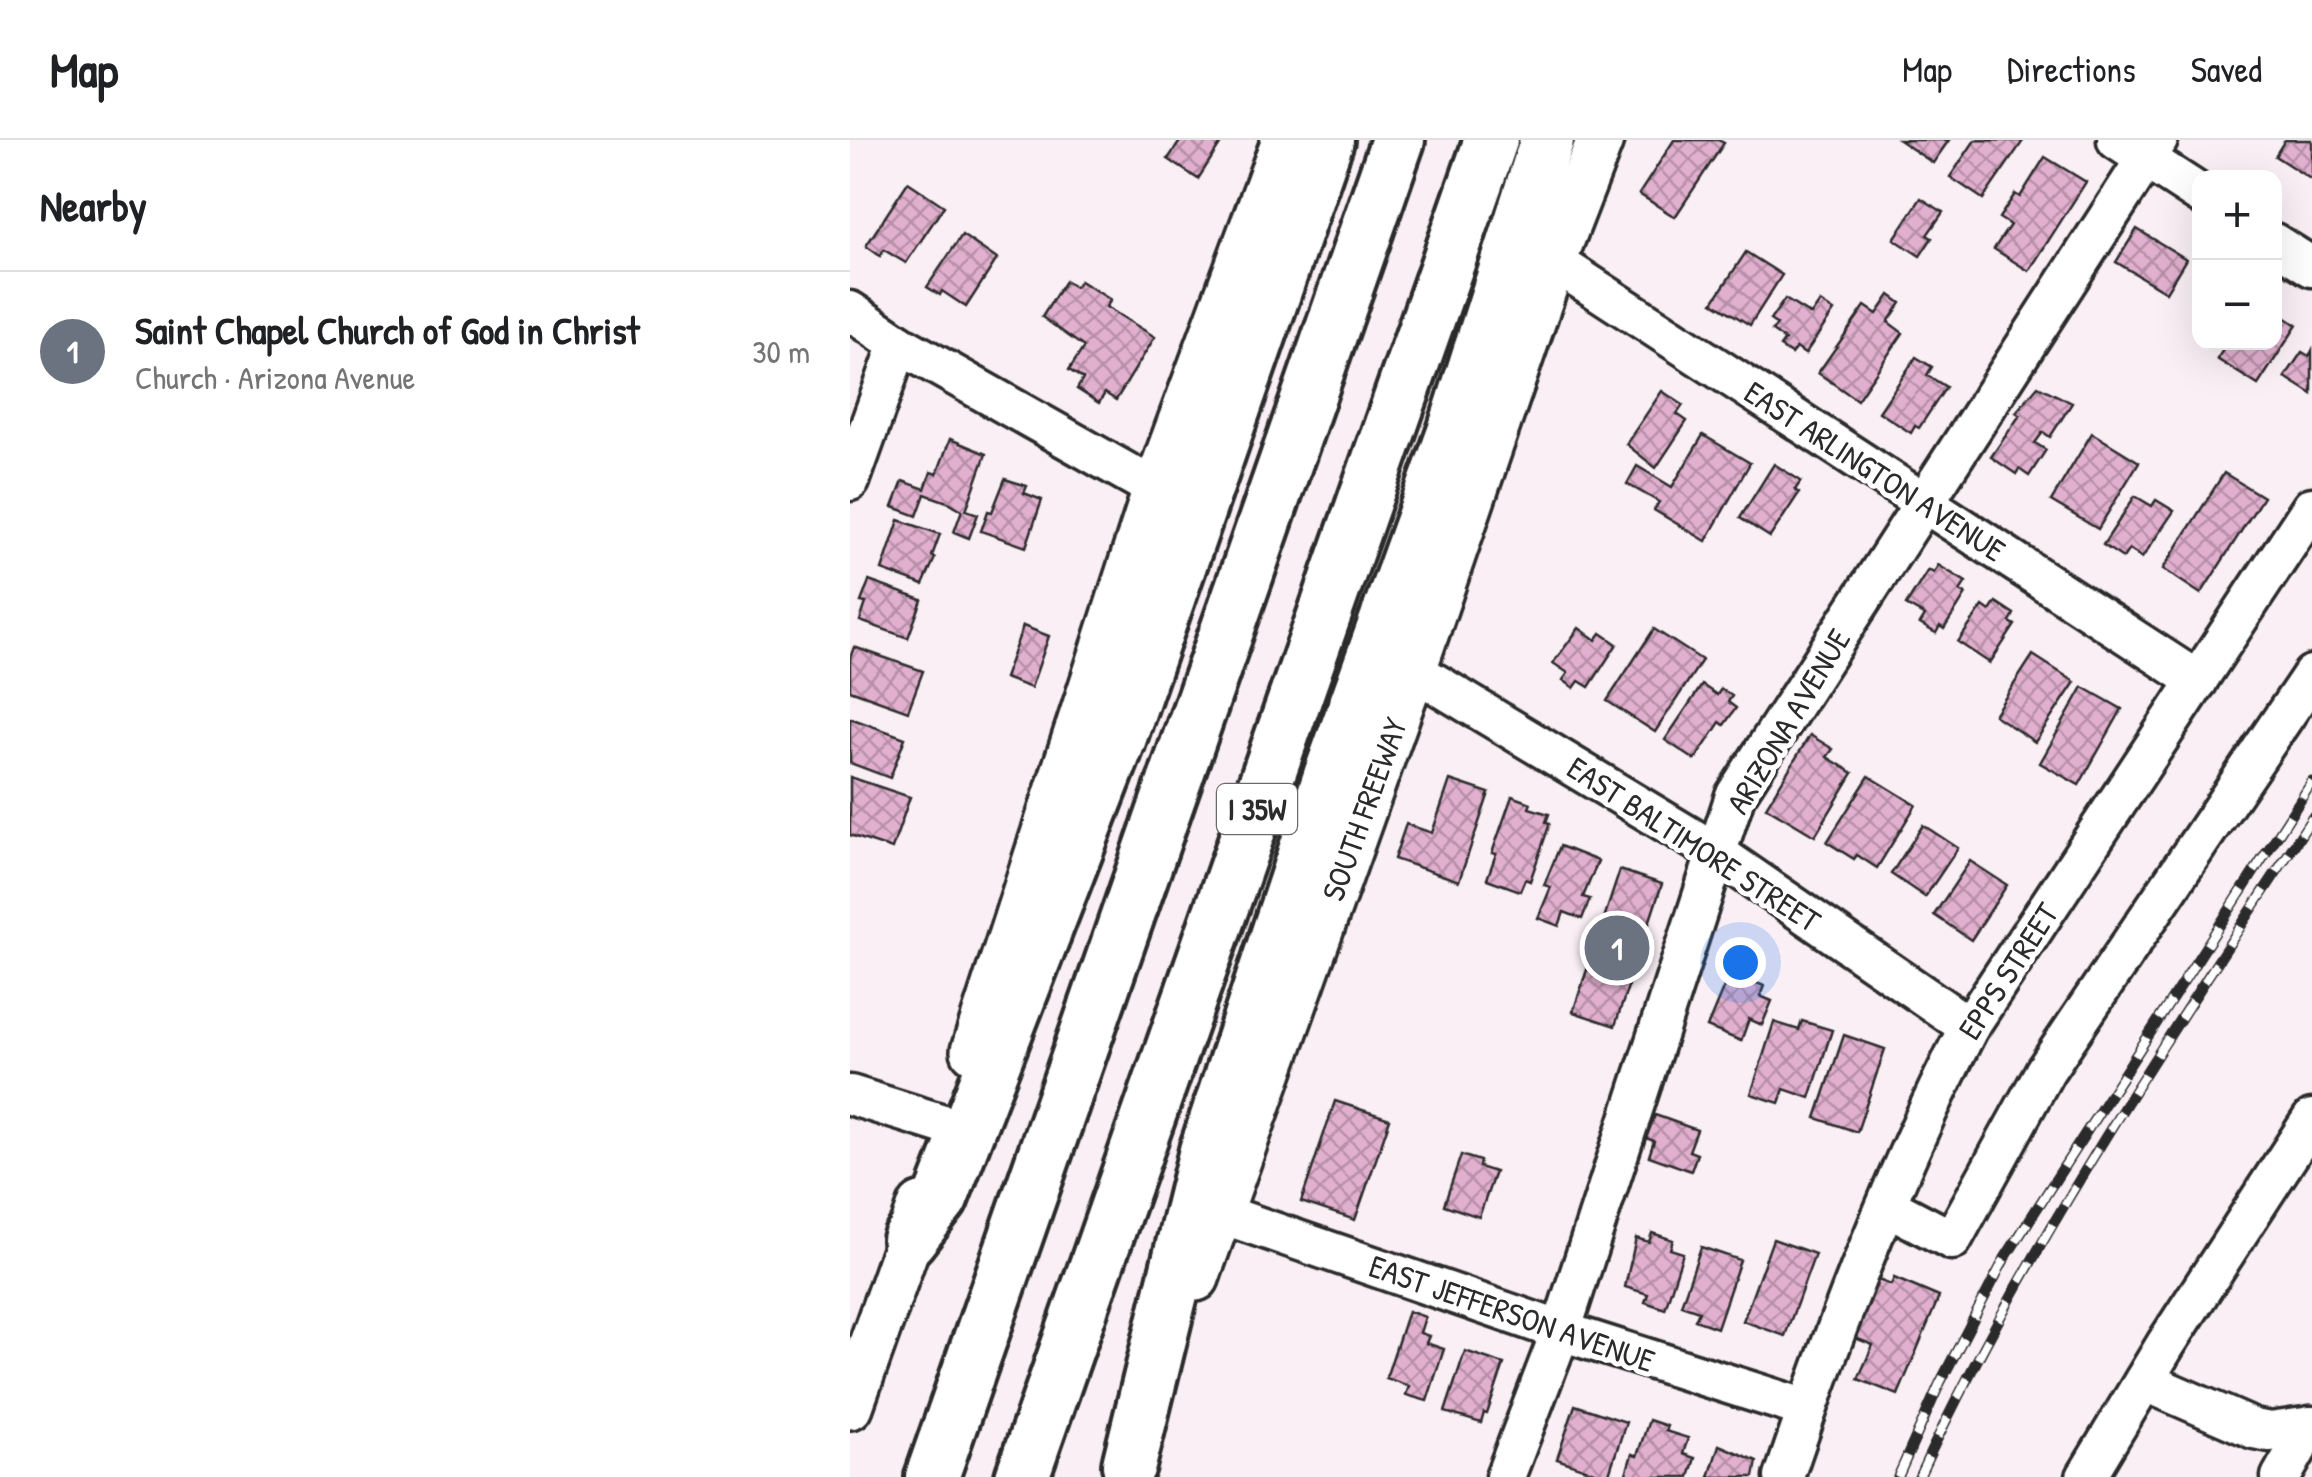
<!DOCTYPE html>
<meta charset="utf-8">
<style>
body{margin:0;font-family:"Patrick Hand",sans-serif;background:#f2f2f2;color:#202124}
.controls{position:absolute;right:30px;top:30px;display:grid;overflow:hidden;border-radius:20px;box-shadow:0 10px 40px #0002}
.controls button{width:90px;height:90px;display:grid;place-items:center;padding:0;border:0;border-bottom:2px solid #e0e0e0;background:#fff;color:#202124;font:50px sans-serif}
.you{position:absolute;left:890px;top:822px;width:35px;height:35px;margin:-25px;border:8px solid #fff;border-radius:50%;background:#1a73e8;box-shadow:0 0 0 15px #1a73e833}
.badge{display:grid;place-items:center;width:65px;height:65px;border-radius:50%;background:#d93025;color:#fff;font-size:32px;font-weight:700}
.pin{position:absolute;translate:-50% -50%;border:5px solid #fff;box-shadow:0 2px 10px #0006}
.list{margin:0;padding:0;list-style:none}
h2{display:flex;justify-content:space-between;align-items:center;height:130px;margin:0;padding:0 40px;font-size:42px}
h2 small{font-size:32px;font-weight:400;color:#757577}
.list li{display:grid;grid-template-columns:65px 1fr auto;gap:30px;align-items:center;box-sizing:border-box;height:160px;padding:0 40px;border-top:2px solid #e0e0e0}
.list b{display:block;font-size:38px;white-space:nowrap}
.list p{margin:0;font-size:32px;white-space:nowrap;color:#757577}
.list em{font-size:32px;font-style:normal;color:#757577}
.map{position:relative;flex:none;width:1462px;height:1337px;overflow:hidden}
header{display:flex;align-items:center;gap:60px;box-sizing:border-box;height:140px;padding:0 50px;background:#fff;border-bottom:2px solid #e0e0e0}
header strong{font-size:48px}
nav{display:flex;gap:55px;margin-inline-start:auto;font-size:35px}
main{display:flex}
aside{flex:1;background:#fff}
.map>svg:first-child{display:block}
.building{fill:url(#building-cross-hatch);stroke:#2b2b2b;stroke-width:2.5}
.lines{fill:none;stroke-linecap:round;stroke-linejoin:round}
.minor-casing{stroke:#2b2b2b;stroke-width:45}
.major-casing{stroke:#2b2b2b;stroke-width:52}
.highway-casing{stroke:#2b2b2b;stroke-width:60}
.minor{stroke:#fff;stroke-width:38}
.major{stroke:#fff;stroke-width:45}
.highway{stroke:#fff;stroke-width:52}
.rail-casing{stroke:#2b2b2b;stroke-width:11}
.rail{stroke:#fff;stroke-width:8;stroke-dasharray:22;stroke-linecap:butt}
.labels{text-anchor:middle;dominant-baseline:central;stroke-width:10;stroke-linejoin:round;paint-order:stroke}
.shield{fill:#fff;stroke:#6b6b6b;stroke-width:2.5}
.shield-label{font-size:30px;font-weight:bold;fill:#2b2b2b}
.street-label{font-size:32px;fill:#2b2b2b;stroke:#fff}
</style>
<header>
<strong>Map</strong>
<nav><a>Map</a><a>Directions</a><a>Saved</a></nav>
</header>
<main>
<aside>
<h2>Nearby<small></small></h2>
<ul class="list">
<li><span class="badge" style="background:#6b7280">1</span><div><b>Saint Chapel Church of God in Christ</b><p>Church · Arizona Avenue</p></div><em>30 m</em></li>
</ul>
</aside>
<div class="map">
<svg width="1462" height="1337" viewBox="0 0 1462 1337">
<defs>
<pattern id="building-cross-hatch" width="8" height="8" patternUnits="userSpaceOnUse" patternTransform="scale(2.5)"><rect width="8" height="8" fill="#e2b0cf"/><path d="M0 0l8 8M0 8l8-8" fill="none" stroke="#b78fa8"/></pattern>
</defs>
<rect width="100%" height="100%" fill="#f9eff5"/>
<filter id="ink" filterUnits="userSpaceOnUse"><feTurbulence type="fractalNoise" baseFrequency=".01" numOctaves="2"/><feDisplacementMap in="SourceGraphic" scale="20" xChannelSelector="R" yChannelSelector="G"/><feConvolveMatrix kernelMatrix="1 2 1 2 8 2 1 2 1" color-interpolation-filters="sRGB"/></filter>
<g filter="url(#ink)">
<g class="building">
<polygon points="331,0 373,0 348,39 318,19"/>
<polygon points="824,0 868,0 874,3 825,77 789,54"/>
<polygon points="1049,0 1099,0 1083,23"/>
<polygon points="1125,0 1173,1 1133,59 1100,37"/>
<polygon points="1435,0 1462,0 1462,40 1425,16"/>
<polygon points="1195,17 1236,42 1179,131 1144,109 1160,85 1149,78 1165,54 1170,57"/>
<polygon points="58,42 94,66 56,123 34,110 30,116 16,106"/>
<polygon points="1071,58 1093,72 1077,95 1082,98 1070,116 1044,99"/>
<polygon points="1287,89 1336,119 1316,152 1266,122"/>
<polygon points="112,95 147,119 116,167 92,151 90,155 77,147"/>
<polygon points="896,112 932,135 900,185 863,162"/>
<polygon points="215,141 225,147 230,141 261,160 256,167 305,197 266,260 255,253 249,263 227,249 233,239 219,230 234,207 192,177"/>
<polygon points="1040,155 1051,163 1038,182 1053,193 1007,260 968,233 1015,166 1027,174"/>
<polygon points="935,159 961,175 970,162 984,171 955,214 946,208 941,214 930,207 935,200 922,191 927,185 920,180"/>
<polygon points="1424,170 1447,185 1408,245 1367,219 1378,202 1424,202"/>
<polygon points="1462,211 1462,254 1435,237 1452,212 1459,216"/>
<polygon points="1066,217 1082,227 1077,235 1096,247 1069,288 1065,286 1061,293 1029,272"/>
<polygon points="1188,246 1222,263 1200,297 1193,292 1185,303 1196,310 1179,336 1169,329 1166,334 1141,317 1170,275 1166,272"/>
<polygon points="812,251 833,265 827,274 837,281 806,328 776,304"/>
<polygon points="1242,293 1289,322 1248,389 1201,361"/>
<polygon points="853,295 900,323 856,401 804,370 809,362 777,344 787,326 822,347"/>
<polygon points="100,299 136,314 116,370 128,374 119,398 104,392 112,370 100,363 75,354 67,376 43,367 53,341 75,349 81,332 87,334"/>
<polygon points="924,324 951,341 945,350 949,353 920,397 890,378"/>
<polygon points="1374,333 1413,357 1351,454 1313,429"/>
<polygon points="155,339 177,346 174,353 192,360 176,407 131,391 138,371 142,372"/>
<polygon points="1285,356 1302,366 1306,360 1324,371 1292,418 1279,409 1273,418 1253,405"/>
<polygon points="49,380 90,394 82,416 85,418 73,445 32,430"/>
<polygon points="1088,425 1116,442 1110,451 1116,454 1094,489 1090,486 1086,493 1070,484 1075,476 1056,465 1078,430 1084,433"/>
<polygon points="19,441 72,460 58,498 10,481 16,463 11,462"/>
<polygon points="1146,462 1164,474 1160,482 1165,485 1140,523 1108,502 1133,466 1140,471"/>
<polygon points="173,486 199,496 181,548 154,538"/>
<polygon points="729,488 746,500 751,493 767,504 739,547 729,541 724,548 713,540 718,533 703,523"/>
<polygon points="804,489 852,520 805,592 757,561"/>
<polygon points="4,507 73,531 58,571 0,550 0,518"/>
<polygon points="1183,515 1225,542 1185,602 1144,575"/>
<polygon points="852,545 867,555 871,549 882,556 878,562 886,568 874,585 870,582 845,620 815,600"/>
<polygon points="1233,547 1272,569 1229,645 1190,623"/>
<polygon points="0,578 55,598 40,638 0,623"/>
<polygon points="960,595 983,609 977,617 1003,633 965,696 916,667"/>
<polygon points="1019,636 1066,665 1027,728 1007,715 1004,719 977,702"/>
<polygon points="0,637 60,657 42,709 0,695"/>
<polygon points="600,640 639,653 609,741 544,719 556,684 582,693"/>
<polygon points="662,656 681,663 679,668 699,674 696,682 700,683 680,741 675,739 670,751 637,739 646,714 642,713"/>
<polygon points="1073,685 1108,708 1075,757 1041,734"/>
<polygon points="710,706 748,721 733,757 740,759 732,779 714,772 709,786 688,778 701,747 694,745"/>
<polygon points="1120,721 1157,745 1121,800 1084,775"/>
<polygon points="770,730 812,744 765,886 723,872"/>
<polygon points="880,832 914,846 910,856 922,861 912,885 899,879 891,901 857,887"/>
<polygon points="952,881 982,890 960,958 934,949 929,963 901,954 924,882 949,890"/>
<polygon points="994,895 1035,909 1007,992 966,978"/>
<polygon points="485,961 540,979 505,1080 451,1062"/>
<polygon points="805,975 847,990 839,1011 847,1014 841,1031 799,1016 804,1001 796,998"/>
<polygon points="611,1015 630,1021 629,1027 645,1032 629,1077 594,1065"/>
<polygon points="802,1093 823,1100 820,1109 833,1113 815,1169 795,1162 798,1154 775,1147 786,1098 799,1102"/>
<polygon points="923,1099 965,1114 935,1196 893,1181"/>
<polygon points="851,1107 890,1120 867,1188 845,1180 849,1171 831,1165"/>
<polygon points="1023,1138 1041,1145 1044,1138 1089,1157 1048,1255 1008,1239 1023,1205 1000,1196"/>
<polygon points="558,1171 575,1177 570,1193 579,1196 576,1203 594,1209 577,1261 556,1255 559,1246 536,1238"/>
<polygon points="615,1211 654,1224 637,1274 634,1273 631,1283 595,1272"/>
<polygon points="725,1265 776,1282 758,1337 707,1319"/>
<polygon points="799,1280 817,1286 815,1291 838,1298 833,1314 845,1318 839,1337 775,1337 782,1314 787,1316"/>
<polygon points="869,1305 907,1321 904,1337 859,1337"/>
</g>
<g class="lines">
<g class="minor-casing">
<g id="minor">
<polyline points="1267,0 1350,54"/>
<polyline points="1424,103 1462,127"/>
<polyline points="703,121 1348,541"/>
<polyline points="0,171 49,204 306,349"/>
<polyline points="0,341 49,204"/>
<polyline points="563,530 865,712 1119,887"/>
<polyline points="0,955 99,986"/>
<polyline points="1037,1066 1102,1100 1195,931 1462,535"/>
<polyline points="369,1073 711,1191 957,1269"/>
<polyline points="1294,1241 1404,1289 1420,1292 1462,1286"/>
<polyline points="655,1337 711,1191 885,656 1308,0"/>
<path d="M934 1337C986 1184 1045 1030 1119 887L1462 367"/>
<polyline points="1236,1337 1316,1204 1462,979"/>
<polyline points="1431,1337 1460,1286"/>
</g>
</g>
<g class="major-casing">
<g id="major">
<polyline points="124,911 306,349 435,0"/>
<polyline points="346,1138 563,530 703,121 750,0"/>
<polyline points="0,1266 71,1066"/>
</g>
</g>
<g class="highway-casing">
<g id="highway">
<polyline points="59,1100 91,1059 269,600 477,0"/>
<polyline points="279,1325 356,1011 481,633 604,292 697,0"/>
<polyline points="82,1337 548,0"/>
<polyline points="172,1337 641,0"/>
</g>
</g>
<use href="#minor" class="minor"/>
<use href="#major" class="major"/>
<use href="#highway" class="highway"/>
<g class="rail-casing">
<g id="rail">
<polyline points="1048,1337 1090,1243 1155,1118 1462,642"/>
<path d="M1069 1337C1178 1103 1321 893 1462 678"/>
</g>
</g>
<use href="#rail" class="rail"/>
</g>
</g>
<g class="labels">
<rect class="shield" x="367" y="644" width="80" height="50" rx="8"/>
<g class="shield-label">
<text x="407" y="669">I 35W</text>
</g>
<g class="street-label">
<text transform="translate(1025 331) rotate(33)">EAST ARLINGTON AVENUE</text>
<text transform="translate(938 581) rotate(-59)">ARIZONA AVENUE</text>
<text transform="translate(514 669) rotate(-70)">SOUTH FREEWAY</text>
<text transform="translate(844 704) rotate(33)">EAST BALTIMORE STREET</text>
<text transform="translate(1158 831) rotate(-57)">EPPS STREET</text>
<text transform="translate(662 1173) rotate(19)">EAST JEFFERSON AVENUE</text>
</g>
</g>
</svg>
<div class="controls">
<button>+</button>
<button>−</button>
</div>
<div class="you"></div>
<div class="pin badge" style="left:767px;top:808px;background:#6b7280">1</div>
</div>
</main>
